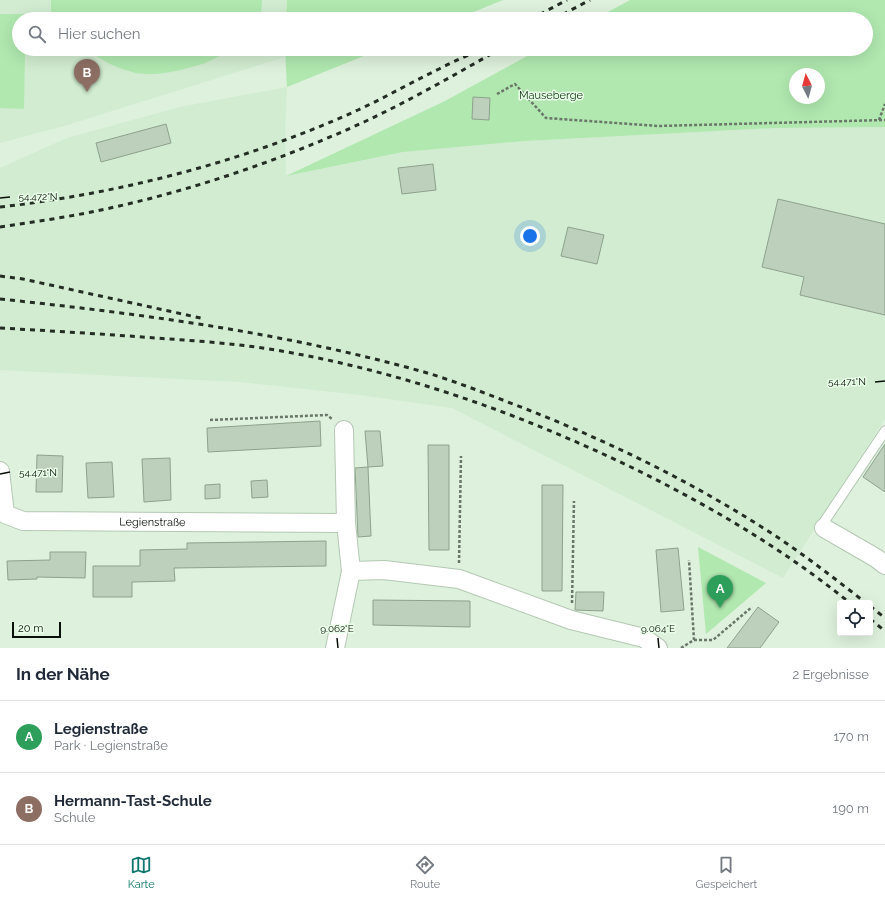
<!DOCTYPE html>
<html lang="de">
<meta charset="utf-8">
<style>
body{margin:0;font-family:Raleway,sans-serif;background:#f6f6f7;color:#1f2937}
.controls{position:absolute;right:12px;bottom:12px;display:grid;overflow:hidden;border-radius:4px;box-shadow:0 4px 16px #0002}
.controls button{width:36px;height:36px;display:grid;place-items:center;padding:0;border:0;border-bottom:1px solid #e0e1e3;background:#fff;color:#1f2937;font:20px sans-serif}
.compass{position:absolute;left:789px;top:68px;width:36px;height:36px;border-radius:50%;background:#fff;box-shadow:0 4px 16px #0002;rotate:354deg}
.scale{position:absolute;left:12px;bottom:10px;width:49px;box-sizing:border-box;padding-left:4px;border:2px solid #091009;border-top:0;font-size:11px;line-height:14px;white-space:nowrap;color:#091009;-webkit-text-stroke:3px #eaffe9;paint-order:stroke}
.you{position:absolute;left:530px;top:236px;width:14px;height:14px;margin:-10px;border:3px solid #fff;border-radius:50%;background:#1a73e8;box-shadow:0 0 0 6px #1a73e833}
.badge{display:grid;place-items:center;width:26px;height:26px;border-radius:50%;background:#0f766e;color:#fff;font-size:13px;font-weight:700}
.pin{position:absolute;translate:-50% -33px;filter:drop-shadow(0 1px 2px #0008)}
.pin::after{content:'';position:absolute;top:21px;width:14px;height:12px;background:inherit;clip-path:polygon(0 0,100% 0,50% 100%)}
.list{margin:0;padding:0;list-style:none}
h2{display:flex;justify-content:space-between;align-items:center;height:52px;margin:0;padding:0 16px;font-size:17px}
h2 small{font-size:13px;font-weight:400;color:#747a83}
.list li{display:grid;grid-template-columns:26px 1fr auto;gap:12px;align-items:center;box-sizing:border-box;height:72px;padding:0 16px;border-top:1px solid #e0e1e3}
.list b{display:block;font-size:15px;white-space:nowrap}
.list p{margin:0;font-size:13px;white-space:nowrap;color:#747a83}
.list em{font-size:13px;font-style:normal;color:#747a83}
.icon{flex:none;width:22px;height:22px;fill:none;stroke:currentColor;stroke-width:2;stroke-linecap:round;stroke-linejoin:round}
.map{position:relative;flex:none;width:885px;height:648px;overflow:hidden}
.search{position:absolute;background:#fff;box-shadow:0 4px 16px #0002;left:12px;right:12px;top:12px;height:44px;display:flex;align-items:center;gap:10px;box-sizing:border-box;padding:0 14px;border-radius:22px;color:#747a83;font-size:15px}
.sheet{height:196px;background:#fff}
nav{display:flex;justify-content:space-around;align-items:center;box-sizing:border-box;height:56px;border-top:1px solid #e0e1e3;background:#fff;font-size:11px;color:#747a83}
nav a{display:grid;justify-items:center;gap:2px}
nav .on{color:#0f766e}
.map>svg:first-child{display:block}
.built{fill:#d1ecd0}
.green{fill:#b0e8af;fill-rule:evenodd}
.building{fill:#bcd0bb;stroke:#8ea18d}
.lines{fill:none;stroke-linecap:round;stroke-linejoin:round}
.lane-casing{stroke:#b4c8b3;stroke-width:11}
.street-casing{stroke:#b4c8b3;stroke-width:20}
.path{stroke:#697669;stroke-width:2.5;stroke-dasharray:3 2;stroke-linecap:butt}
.lane{stroke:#fff;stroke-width:9}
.street{stroke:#fff;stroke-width:18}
.rail{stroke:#242d24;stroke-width:3;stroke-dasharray:5 5;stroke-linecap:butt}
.ticks{fill:none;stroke:#091009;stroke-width:1.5}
.labels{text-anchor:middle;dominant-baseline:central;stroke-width:3;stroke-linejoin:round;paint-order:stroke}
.park-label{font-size:11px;fill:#0d3410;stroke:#eaffe9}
.street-label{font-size:11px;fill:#091009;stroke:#eaffe9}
.ticks-label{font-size:10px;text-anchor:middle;fill:#091009;stroke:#eaffe9;stroke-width:3;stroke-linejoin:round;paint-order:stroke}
</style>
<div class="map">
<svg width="885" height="648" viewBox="0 0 885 648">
<rect width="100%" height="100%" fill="#ddf1dc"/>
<g class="built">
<polygon points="0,0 287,0 286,19 19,19 19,49 285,49 285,57 64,126 0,143"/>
<polygon points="287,87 285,133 286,176 403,152 525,141 776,128 885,127 885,419 783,578 452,408 360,395 240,382 0,370 0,168 67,138 180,107"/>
</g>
<g class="green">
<polygon points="51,0 262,0 261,16 260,19 51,19"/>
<polygon points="287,0 503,0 456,19 286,19"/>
<path d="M630 0H885V127L776 128 525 141 403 152 286 176 443 102 540 49H866V19H595ZM795 74H819V98H795Z"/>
<polygon points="0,14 25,14 25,19 19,19 19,49 25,49 24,109 0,108"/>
<path d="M86 49H232C222 54 212 61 202 64 184 70 154 77 136 73 118 69 100 60 86 49Z"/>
<polygon points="285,49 381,49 287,87"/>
<polygon points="698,547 766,583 706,634"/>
</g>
<g class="building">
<polygon points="473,97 490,98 489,120 472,119"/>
<polygon points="166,124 171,143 101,162 96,143"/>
<polygon points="433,164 436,190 402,194 398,168"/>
<polygon points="778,199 885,224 885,315 800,295 804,277 762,267"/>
<polygon points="568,227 604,235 597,264 561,256"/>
<polygon points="320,421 321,446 208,452 207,428"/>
<polygon points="365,431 380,431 383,466 368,467"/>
<polygon points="885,444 885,492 863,477"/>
<polygon points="428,445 449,445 449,550 429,550"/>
<polygon points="37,455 63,456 62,492 36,492"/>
<polygon points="170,458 171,500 144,502 142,459"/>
<polygon points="112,462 114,497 88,498 86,463"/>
<polygon points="368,467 371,536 358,537 355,468"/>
<polygon points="267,480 268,497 252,498 251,481"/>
<polygon points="220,484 220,498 205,499 205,485"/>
<polygon points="542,485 563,485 562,591 542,591"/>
<polygon points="326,541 326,566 174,568 175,581 132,582 132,597 93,597 93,566 140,566 140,550 187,549 187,543"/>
<polygon points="678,548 684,610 661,612 656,550"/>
<polygon points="50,552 86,552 85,578 37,577 37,579 8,580 7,561 50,560"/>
<polygon points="576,592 604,592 603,611 575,610"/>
<polygon points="373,600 470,601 470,627 373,625"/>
<polygon points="758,607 779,622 760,648 727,648"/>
</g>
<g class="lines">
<g class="lane-casing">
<polyline id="lane" points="824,528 823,525 824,522 885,431"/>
</g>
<g class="street-casing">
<g id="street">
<path id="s1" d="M0 471 5 514 23 521 346 523"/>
<polyline points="824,528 876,558 885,565"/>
<polyline points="351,571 384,570 459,579 571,620 644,638 658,648"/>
<polyline points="335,648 351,571 346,523 344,430"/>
</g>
</g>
<g class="path">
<polyline points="497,94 515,84 546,118 658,126 885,120"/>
<polyline points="879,120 885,104"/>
<polyline points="210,420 327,415 332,419"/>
<polyline points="459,563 461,456"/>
<polyline points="572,603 574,501"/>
<polyline points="694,640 713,640 752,607"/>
<polyline points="681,648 694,640 689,560"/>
</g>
<use href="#lane" class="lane"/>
<use href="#street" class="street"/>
<g class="rail">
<polyline points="531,19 567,0"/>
<polyline points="554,19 590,0"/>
<path d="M0 207C123 193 246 161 358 110 386 97 412 82 439 69 454 61 469 55 483 49"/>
<path d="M0 227C34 222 68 217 101 210 191 191 281 160 364 122 411 100 456 74 500 49"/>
<polyline points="0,276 23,279 205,319"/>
<path d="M0 299C144 314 285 333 424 372 458 382 492 396 526 409 610 442 692 482 768 531 802 553 834 578 866 603"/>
<path d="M0 328C52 331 104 334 155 338 199 341 244 344 287 352 410 374 529 417 641 472 715 509 786 551 850 603"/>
<polyline points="870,606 885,618"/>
<polyline points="870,619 885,631"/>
</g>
</g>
<path class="ticks" d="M0 198 10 197M875 382 885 381M0 474 10 472M337 638 338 648M658 638 659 648"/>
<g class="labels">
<g class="park-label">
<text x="551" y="95">Mauseberge</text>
</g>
<g class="street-label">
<text stroke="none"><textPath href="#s1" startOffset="192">Legienstraße</textPath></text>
</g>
</g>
<g class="ticks-label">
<text x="38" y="200">54.472°N</text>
<text x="847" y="385">54.471°N</text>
<text x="38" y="476">54.471°N</text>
<text x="337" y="632">9.062°E</text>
<text x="658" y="632">9.064°E</text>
</g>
</svg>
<div class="controls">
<button><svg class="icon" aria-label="locate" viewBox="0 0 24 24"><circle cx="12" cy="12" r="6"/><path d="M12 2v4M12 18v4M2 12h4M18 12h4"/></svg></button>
</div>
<svg class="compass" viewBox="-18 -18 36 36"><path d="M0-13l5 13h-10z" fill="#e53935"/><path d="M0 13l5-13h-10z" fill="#747a83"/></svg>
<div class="scale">20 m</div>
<div class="you"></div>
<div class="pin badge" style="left:720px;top:608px;background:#2e9e5b">A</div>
<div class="pin badge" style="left:87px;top:92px;background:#8d6e63">B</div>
<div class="search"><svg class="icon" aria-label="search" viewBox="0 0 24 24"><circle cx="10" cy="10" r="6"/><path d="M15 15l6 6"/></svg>Hier suchen</div>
</div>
<section class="sheet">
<h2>In der Nähe<small>2 Ergebnisse</small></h2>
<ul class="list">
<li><span class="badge" style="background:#2e9e5b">A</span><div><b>Legienstraße</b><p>Park · Legienstraße</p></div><em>170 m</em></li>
<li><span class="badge" style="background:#8d6e63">B</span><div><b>Hermann-Tast-Schule</b><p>Schule</p></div><em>190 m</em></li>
</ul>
</section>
<nav>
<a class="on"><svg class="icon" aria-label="map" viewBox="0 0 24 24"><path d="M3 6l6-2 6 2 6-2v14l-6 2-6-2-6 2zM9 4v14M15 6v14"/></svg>Karte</a>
<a><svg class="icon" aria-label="directions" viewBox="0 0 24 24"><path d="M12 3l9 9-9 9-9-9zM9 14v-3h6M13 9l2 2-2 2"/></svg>Route</a>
<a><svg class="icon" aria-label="saved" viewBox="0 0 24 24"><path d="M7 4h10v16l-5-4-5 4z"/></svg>Gespeichert</a>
</nav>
